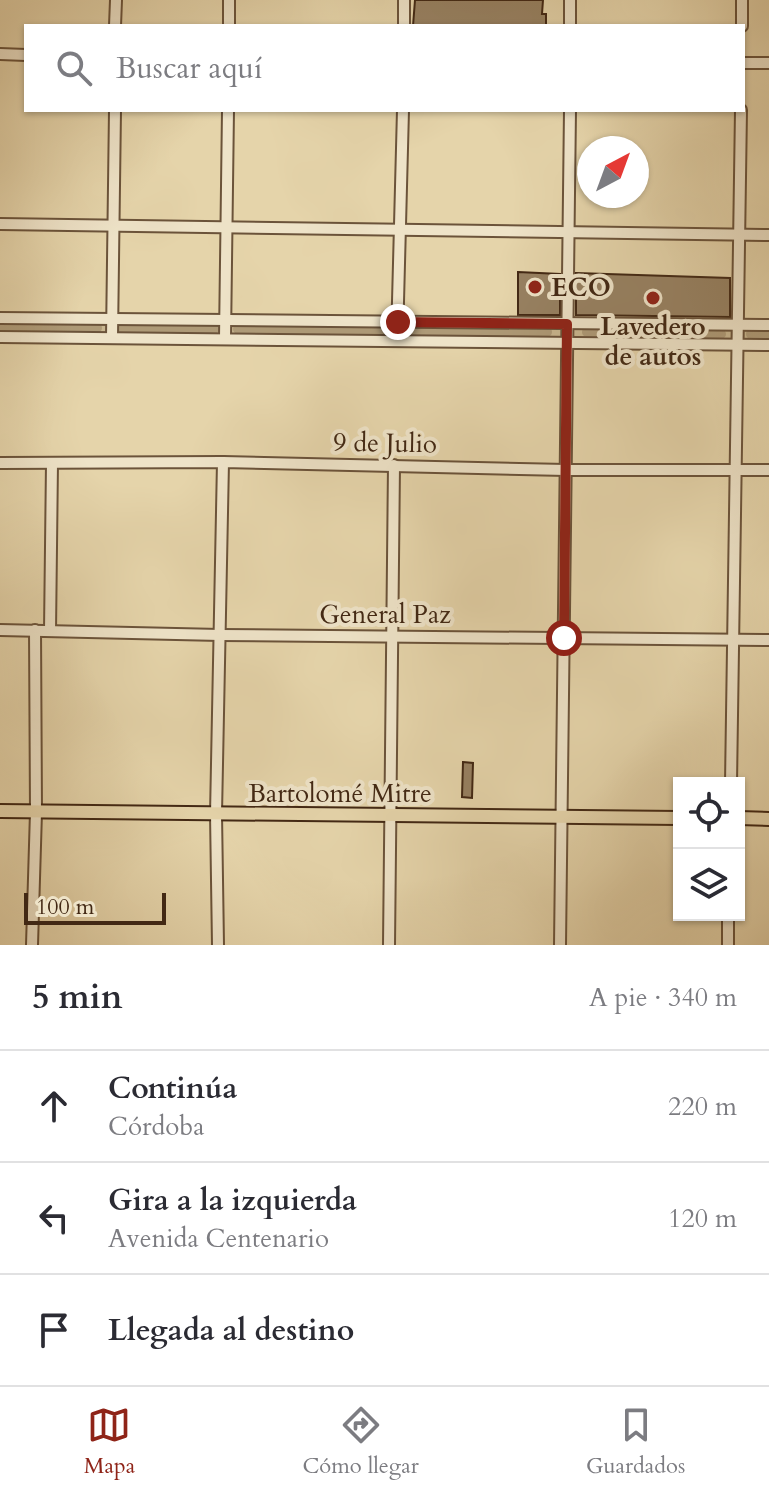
<!DOCTYPE html>
<html lang="es">
<meta charset="utf-8">
<style>
body{margin:0;font-family:Cardo,serif;background:#f2f2f3;color:#2b2b33}
.controls{position:absolute;right:24px;bottom:24px;display:grid;overflow:hidden;border-radius:0px;box-shadow:0 2px 6px #0004}
.controls button{width:72px;height:72px;display:grid;place-items:center;padding:0;border:0;border-bottom:2px solid #e1e1e2;background:#fff;color:#2b2b33;font:40px sans-serif}
.compass{position:absolute;left:577px;top:136px;width:72px;height:72px;border-radius:50%;background:#fff;box-shadow:0 2px 6px #0004;rotate:41deg}
.scale{position:absolute;left:24px;bottom:20px;width:142px;box-sizing:border-box;padding-left:8px;border:4px solid #422814;border-top:0;font-size:22px;line-height:28px;white-space:nowrap;color:#422814;-webkit-text-stroke:6px #eee3c8;paint-order:stroke}
.stop{position:absolute;width:24px;height:24px;margin:-18px;border:6px solid #8f2418;border-radius:50%;background:#fff}
.stop.end{background:#8f2418;border-color:#fff;box-shadow:0 2px 8px #0008}
.list{margin:0;padding:0;list-style:none}
h2{display:flex;justify-content:space-between;align-items:center;height:104px;margin:0;padding:0 32px;font-size:34px}
h2 small{font-size:26px;font-weight:400;color:#7c7c81}
.list li{display:grid;grid-template-columns:52px 1fr auto;gap:24px;align-items:center;box-sizing:border-box;height:112px;padding:0 32px;border-top:2px solid #e1e1e2}
.list b{display:block;font-size:30px;white-space:nowrap}
.list p{margin:0;font-size:26px;white-space:nowrap;color:#7c7c81}
.list em{font-size:26px;font-style:normal;color:#7c7c81}
.icon{flex:none;width:44px;height:44px;fill:none;stroke:currentColor;stroke-width:2;stroke-linecap:round;stroke-linejoin:round}
.map{position:relative;flex:none;width:769px;height:945px;overflow:hidden}
.search{position:absolute;background:#fff;box-shadow:0 2px 6px #0004;left:24px;right:24px;top:24px;height:88px;display:flex;align-items:center;gap:20px;box-sizing:border-box;padding:0 28px;border-radius:0px;color:#7c7c81;font-size:30px}
.sheet{height:440px;background:#fff}
nav{display:flex;justify-content:space-around;align-items:center;box-sizing:border-box;height:112px;border-top:2px solid #e1e1e2;background:#fff;font-size:22px;color:#7c7c81}
nav a{display:grid;justify-items:center;gap:4px}
nav .on{color:#8f2418}
.map>svg:first-child{display:block}
.green{fill:#c9b790;stroke:#867052;stroke-width:2}
.lines{fill:none;stroke-linecap:round;stroke-linejoin:round}
.canal{stroke:#ae9a77;stroke-width:10}
.building{fill:#978162;stroke:#422814;stroke-width:2}
.minor-casing{stroke:#6b533a;stroke-width:14}
.major-casing{stroke:#422814;stroke-width:16}
.minor{stroke:#eee3c8;stroke-width:10}
.major{stroke:#e5d4aa;stroke-width:12}
.route{stroke:#8f2418;stroke-width:10}
.poi-dot{fill:#8f2418;stroke:#eee3c8;stroke-width:3}
.labels{text-anchor:middle;dominant-baseline:central;stroke-width:8;stroke-linejoin:round;paint-order:stroke}
.poi-label{font-size:26px;font-weight:bold;fill:#422814;stroke:#eee3c8;text-anchor:start}
.street-label{font-size:26px;fill:#422814;stroke:#eee3c8}
</style>
<div class="map">
<svg width="769" height="945" viewBox="0 0 769 945">
<rect width="100%" height="100%" fill="#e5d4aa"/>
<filter id="stains"><feTurbulence type="fractalNoise" baseFrequency=".0025" numOctaves="4"/><feColorMatrix values="0 0 0 0 .2 0 0 0 0 .09 0 0 0 0 .02 0 0 0 .5 -.17"/></filter>
<radialGradient id="worn" r=".72"><stop offset=".6" stop-color="#630" stop-opacity="0"/><stop offset="1" stop-color="#630" stop-opacity=".3"/></radialGradient>
<polygon class="green" points="0,320 769,327 769,342 0,333"/>
<g class="lines">
<g class="canal">
<polyline points="0,327 97,328"/>
<polyline points="121,328 214,329"/>
<polyline points="238,329 383,331"/>
<polyline points="406,331 547,332"/>
<polyline points="587,332 721,334"/>
<polyline points="751,334 769,334"/>
</g>
</g>
<g class="building">
<polygon points="415,0 543,0 542,14 546,14 546,26 413,26"/>
<polygon points="518,272 560,274 560,315 518,315"/>
<polygon points="576,273 730,278 730,317 576,315"/>
<polygon points="463,762 473,763 472,798 462,797"/>
</g>
<g class="lines">
<g class="minor-casing">
<g id="minor">
<polyline points="115,26 116,0"/>
<polyline points="229,26 229,0"/>
<polyline points="404,26 404,0"/>
<polyline points="570,26 570,0"/>
<polyline points="742,26 742,0"/>
<polyline points="0,54 26,55"/>
<polyline points="743,63 769,63"/>
<polyline points="0,224 769,235"/>
<polyline points="0,318 769,325"/>
<polyline points="0,337 769,345"/>
<polyline points="112,337 115,110"/>
<polyline points="225,338 228,110"/>
<polyline points="397,340 403,110"/>
<polyline points="0,463 223,462 566,470 769,470"/>
<polyline points="0,630 220,635 769,640"/>
<polyline points="50,631 52,463"/>
<polyline points="731,783 741,110"/>
<polyline points="32,945 36,812 35,630"/>
<polyline points="218,945 216,814 223,462"/>
<polyline points="389,945 394,465"/>
<polyline points="560,945 570,110"/>
<polyline points="728,945 728,915"/>
</g>
</g>
<g class="major-casing">
<g id="major">
<polyline points="0,811 679,818"/>
<polyline points="739,818 769,819"/>
</g>
</g>
<use href="#minor" class="minor"/>
<use href="#major" class="major"/>
</g>
<g class="lines">
<polyline class="route" points="398,322 567,324 564,638"/>
</g>
<g class="poi-dot">
<circle cx="535" cy="287" r="8"/>
<circle cx="653" cy="298" r="8"/>
</g>
<g class="labels">
<g class="poi-label">
<text x="551" y="287">ECO</text>
<text x="653" y="326" text-anchor="middle">Lavedero<tspan x="653" dy="30">de autos</tspan></text>
</g>
<g class="street-label">
<text transform="translate(385 443) rotate(1)">9 de Julio</text>
<text x="385" y="614">General Paz</text>
<text x="340" y="793">Bartolomé Mitre</text>
</g>
</g>
<rect width="100%" height="100%" filter="url(#stains)"/>
<rect width="100%" height="100%" fill="url(#worn)"/>
</svg>
<div class="controls">
<button><svg class="icon" aria-label="locate" viewBox="0 0 24 24"><circle cx="12" cy="12" r="6"/><path d="M12 2v4M12 18v4M2 12h4M18 12h4"/></svg></button>
<button><svg class="icon" aria-label="layers" viewBox="0 0 24 24"><path d="M12 4l9 5-9 5-9-5zM3 14l9 5 9-5"/></svg></button>
</div>
<svg class="compass" viewBox="-18 -18 36 36"><path d="M0-13l5 13h-10z" fill="#e53935"/><path d="M0 13l5-13h-10z" fill="#7c7c81"/></svg>
<div class="scale">100 m</div>
<div class="stop" style="left:564px;top:638px"></div>
<div class="stop end" style="left:398px;top:322px"></div>
<div class="search"><svg class="icon" aria-label="search" viewBox="0 0 24 24"><circle cx="10" cy="10" r="6"/><path d="M15 15l6 6"/></svg>Buscar aquí</div>
</div>
<section class="sheet">
<h2>5 min<small>A pie · 340 m</small></h2>
<ul class="list">
<li><svg class="icon" aria-label="ahead" viewBox="0 0 24 24"><path d="M12 20V5M6 11l6-6 6 6"/></svg><div><b>Continúa</b><p>Córdoba</p></div><em>220 m</em></li>
<li><svg class="icon" aria-label="left" viewBox="0 0 24 24"><path d="M17 20v-9H6M10 6l-5 5 5 5"/></svg><div><b>Gira a la izquierda</b><p>Avenida Centenario</p></div><em>120 m</em></li>
<li><svg class="icon" aria-label="arrive" viewBox="0 0 24 24"><path d="M6 21V4h12l-3 4 3 4H6"/></svg><div><b>Llegada al destino</b></div></li>
</ul>
</section>
<nav>
<a class="on"><svg class="icon" aria-label="map" viewBox="0 0 24 24"><path d="M3 6l6-2 6 2 6-2v14l-6 2-6-2-6 2zM9 4v14M15 6v14"/></svg>Mapa</a>
<a><svg class="icon" aria-label="directions" viewBox="0 0 24 24"><path d="M12 3l9 9-9 9-9-9zM9 14v-3h6M13 9l2 2-2 2"/></svg>Cómo llegar</a>
<a><svg class="icon" aria-label="saved" viewBox="0 0 24 24"><path d="M7 4h10v16l-5-4-5 4z"/></svg>Guardados</a>
</nav>
